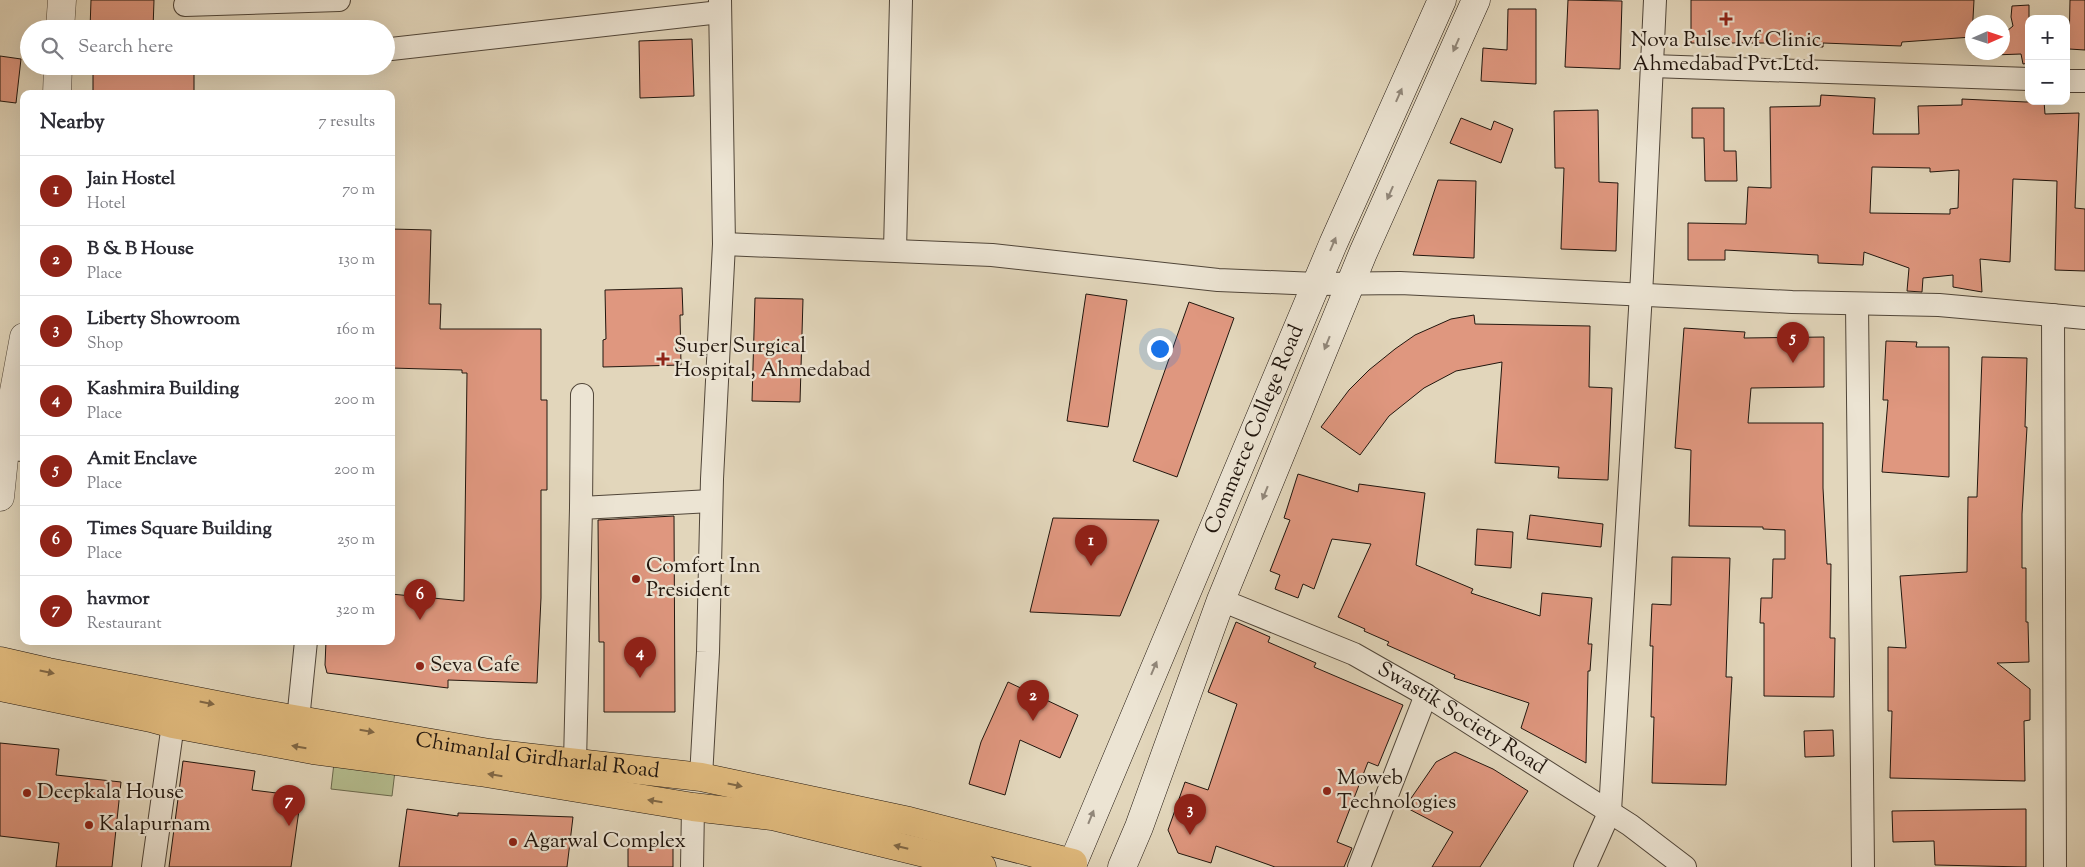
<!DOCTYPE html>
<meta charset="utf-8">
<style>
body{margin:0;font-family:"Sorts Mill Goudy",serif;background:#f2f2f3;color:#2b2b33}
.controls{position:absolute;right:15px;top:15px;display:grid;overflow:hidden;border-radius:10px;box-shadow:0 5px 20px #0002}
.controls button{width:45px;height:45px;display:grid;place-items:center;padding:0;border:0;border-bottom:1px solid #e1e1e2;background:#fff;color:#2b2b33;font:25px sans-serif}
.compass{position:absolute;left:1965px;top:15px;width:45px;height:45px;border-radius:50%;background:#fff;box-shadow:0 5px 20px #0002;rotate:87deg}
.you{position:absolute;left:1159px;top:348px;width:18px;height:18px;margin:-12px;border:4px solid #fff;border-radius:50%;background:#1a73e8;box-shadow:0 0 0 8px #1a73e833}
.badge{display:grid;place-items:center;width:32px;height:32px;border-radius:50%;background:#8f2418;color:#fff;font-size:16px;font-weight:700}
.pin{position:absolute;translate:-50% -41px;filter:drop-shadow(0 1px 2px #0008)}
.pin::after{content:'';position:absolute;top:26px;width:18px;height:15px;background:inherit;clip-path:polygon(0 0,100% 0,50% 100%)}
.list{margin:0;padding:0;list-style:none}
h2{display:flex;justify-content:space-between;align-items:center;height:65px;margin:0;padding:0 20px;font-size:21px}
h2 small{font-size:16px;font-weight:400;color:#7c7c81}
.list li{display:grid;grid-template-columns:32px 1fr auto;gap:15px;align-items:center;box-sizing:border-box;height:70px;padding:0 20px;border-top:1px solid #e1e1e2}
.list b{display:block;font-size:19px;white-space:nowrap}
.list p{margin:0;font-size:16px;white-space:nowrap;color:#7c7c81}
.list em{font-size:16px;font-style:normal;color:#7c7c81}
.icon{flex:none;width:28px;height:28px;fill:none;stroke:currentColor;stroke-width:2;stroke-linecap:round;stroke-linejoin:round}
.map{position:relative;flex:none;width:2085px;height:867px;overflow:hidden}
.search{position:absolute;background:#fff;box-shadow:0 5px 20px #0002;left:20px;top:20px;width:375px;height:55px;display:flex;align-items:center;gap:12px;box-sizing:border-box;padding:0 18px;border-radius:28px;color:#7c7c81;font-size:19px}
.panel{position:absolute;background:#fff;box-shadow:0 5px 20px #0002;left:20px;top:90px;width:375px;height:555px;border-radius:10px}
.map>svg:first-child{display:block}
.green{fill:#b5bd8f;stroke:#6b6a4e}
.building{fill:#df977f;stroke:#21160e;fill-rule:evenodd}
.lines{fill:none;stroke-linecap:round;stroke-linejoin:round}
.minor-casing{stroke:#514639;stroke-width:24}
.tertiary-casing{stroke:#514639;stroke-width:29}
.secondary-casing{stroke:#21160e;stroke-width:29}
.primary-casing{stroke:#21160e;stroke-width:29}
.minor{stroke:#ece4d3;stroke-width:22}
.tertiary{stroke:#ece4d3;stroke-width:28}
.secondary{stroke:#ece4d3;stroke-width:28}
.primary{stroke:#e1bb7e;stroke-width:28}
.oneway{fill:#91877a}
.oneway2{fill:#816846}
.poi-dot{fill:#8f2418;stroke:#ece4d3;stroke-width:2}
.labels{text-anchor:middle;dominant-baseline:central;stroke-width:4.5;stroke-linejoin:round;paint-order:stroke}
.poi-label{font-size:21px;fill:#21160e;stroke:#ece4d3;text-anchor:start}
.street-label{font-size:21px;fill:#21160e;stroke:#ece4d3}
</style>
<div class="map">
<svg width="2085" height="867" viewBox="0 0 2085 867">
<rect width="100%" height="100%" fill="#e2d6bb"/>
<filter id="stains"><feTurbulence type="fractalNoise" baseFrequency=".004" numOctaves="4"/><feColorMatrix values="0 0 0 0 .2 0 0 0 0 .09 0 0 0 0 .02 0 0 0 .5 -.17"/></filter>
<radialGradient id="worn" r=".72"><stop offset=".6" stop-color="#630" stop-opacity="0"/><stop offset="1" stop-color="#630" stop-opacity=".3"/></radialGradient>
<polygon class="green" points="334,763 395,771 392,796 331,789"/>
<g class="building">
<polygon points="91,0 154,0 153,29 90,29"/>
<polygon points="1568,0 1622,1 1620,69 1565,67"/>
<polygon points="1691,0 1974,0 1972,37 1902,42 1901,46 1823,43 1823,47 1768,45 1768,43 1691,43"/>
<polygon points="2070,0 2085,0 2085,50 2069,49"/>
<polygon points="2029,5 2029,63 2023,64 2021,54 1993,55 1993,52 2002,52 2002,35 2013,26 2011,17 2012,6"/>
<polygon points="1508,9 1536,9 1536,84 1481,81 1483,48 1507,50"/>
<polygon points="692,39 694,96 640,98 639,41"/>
<polygon points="0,56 21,59 16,103 0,101"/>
<rect x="93" y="70" width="101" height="24"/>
<path d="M1821 95 1875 98 1873 134H1919L1918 106 1962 105V99L2026 102 2044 101 2045 114 2079 113 2075 208 2085 209V271L2055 270 2057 181 2013 179 2010 262 1980 259 1982 292 1953 287V275L1923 278 1922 292 1907 291 1909 268 1864 252 1863 265 1818 263V255L1725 250V260H1688V223L1746 224 1748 187 1771 188 1770 107 1820 106ZM1872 167 1930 168V172L1959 170 1958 208 1950 209V214L1870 213Z"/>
<polygon points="1692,108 1724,108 1724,151 1736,151 1737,181 1705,181 1704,138 1692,138"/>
<polygon points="1598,110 1599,182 1618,183 1616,251 1561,249 1564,168 1555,168 1554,111"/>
<polygon points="1461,118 1491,130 1494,121 1513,129 1501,163 1450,143"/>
<polygon points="1438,180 1476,181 1474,258 1413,255"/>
<polygon points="391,229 431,230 429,304 441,304 440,329 541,329 541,400 547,400 547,490 541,490 541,598 537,683 448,680 448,688 327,673 325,665 326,641 391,641 391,594 464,601 467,373 462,373 462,370 391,368"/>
<polygon points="682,288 683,315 680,315 681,365 603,367 603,340 606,339 605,290"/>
<polygon points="1086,294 1127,300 1108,427 1067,421"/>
<polygon points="755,298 803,299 800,402 752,401"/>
<polygon points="1189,302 1234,318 1177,477 1133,461"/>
<polygon points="1474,315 1475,324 1590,326 1589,387 1612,388 1608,480 1558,478 1559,467 1495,463 1502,362 1456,371 1424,388 1389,416 1360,455 1321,427 1349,390 1369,370 1395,349 1415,335 1451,319"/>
<polygon points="1684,328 1745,332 1744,338 1824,337 1824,387 1751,388 1748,423 1823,423 1823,488 1827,564 1831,564 1830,638 1835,638 1834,697 1764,696 1764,623 1760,623 1761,598 1772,598 1773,559 1785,559 1785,530 1763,529 1763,527 1689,526 1691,450 1675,448"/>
<polygon points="1886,341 1917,342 1916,347 1949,347 1949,477 1882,472 1888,400 1883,400"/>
<polygon points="1982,357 2027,358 2025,427 2027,427 2022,514 2022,568 2026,568 2026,622 2028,622 2029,662 1997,663 2030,689 2030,720 2024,721 2025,781 1890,778 1892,711 1888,711 1888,647 1906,648 1900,576 1967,572 1968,497 1977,497"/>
<polygon points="1298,474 1358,492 1359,484 1425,493 1416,565 1473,589 1471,593 1540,616 1542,593 1592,598 1588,644 1592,644 1590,671 1588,671 1586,763 1521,728 1529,703 1454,678 1455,675 1387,645 1389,642 1364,631 1365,629 1338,617 1371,544 1332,539 1314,589 1303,584 1298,598 1275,589 1280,575 1270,571 1290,520 1284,518"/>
<polygon points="1530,515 1603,524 1601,547 1527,539"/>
<polygon points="674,516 675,712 604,712 604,642 599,642 598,520"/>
<polygon points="1053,518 1159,520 1120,616 1030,612"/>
<polygon points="1477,529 1513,532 1511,568 1475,565"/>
<polygon points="1672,557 1730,558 1726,677 1732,677 1726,785 1652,783 1654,717 1651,717 1653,646 1650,646 1652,604 1671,605"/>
<polygon points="1236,622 1270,637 1268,642 1316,663 1314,667 1403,705 1378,766 1368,762 1337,842 1352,848 1344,867 1275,867 1216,846 1211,863 1178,853 1168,830 1185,782 1208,790 1237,704 1208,692"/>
<polygon points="1008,682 1078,715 1060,758 1020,740 1005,795 969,784 981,742"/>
<polygon points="1833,730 1834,756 1805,757 1804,731"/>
<polygon points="0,743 59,749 56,775 121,782 112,867 56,867 59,843 0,836"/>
<polygon points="1455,752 1493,769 1528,791 1480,867 1432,867 1453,832 1405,807 1436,762"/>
<polygon points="183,761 255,771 252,790 301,796 291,867 169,867"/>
<polygon points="407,809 458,816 458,813 573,817 567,867 399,867"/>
<polygon points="2026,809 2026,867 1935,865 1934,841 1893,842 1892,811"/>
<polygon points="628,843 673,844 673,867 628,867"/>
</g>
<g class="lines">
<g class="minor-casing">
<g id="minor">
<polyline points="185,5 339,0"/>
<polyline points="391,49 720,12"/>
<polyline points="1652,66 2029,79"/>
<polyline points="2066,81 2085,81"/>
<polyline points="724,244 992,255 1218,280 1317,284 1400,283 1792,302 1939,305 2085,318"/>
<polyline points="895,250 901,0"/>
<polyline points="1857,304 1863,867"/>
<polyline points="2053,315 2055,867"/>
<polyline points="5,449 24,450"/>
<polyline points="581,508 582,395"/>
<path id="s1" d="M1221 600 1354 654 1426 695 1630 825 1685 867"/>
<polyline points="298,720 306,641"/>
<polyline points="575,762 581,508 711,501"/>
<polyline points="701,777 708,652 712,479 724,244 720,0"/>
<polyline points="153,867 173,724"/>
<polyline points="692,867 693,807"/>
<polyline points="1359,867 1426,695"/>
<polyline points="1585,867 1610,811 1642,276 1655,0"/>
</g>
</g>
<g class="tertiary-casing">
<g id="tertiary">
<polyline points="60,29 62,0"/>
<polyline points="57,94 58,66"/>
<polyline points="0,497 7,429 24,337"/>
</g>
</g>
<g class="secondary-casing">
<g id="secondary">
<path id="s2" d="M1073 863 1333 244 1442 0"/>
<polyline points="1122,867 1139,827 1221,600 1363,253 1476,0"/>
</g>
</g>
<g class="primary-casing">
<g id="primary">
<path id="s3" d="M0 661 48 672 253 712 489 753 701 777 909 821 1073 863"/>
<polyline points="0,687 151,718 173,724 313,750 480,772 693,807 772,816 982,867"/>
</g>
</g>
<use href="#minor" class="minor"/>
<use href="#tertiary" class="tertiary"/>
<use href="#secondary" class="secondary"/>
<use href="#primary" class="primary"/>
</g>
<defs><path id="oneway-solid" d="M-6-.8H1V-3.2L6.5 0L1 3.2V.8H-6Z" transform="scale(1.25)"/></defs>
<g class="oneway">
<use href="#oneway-solid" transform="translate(1456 45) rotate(114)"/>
<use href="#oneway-solid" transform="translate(1399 95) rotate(-66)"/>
<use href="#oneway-solid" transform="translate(1390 193) rotate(114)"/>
<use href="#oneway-solid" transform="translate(1333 244) rotate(-67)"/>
<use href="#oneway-solid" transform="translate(1327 343) rotate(112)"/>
<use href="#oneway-solid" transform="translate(1265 493) rotate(112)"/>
<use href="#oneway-solid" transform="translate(1154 668) rotate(-67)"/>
<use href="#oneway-solid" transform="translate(1091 817) rotate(-68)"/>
</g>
<g class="oneway2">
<use href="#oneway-solid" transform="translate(47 672) rotate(12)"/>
<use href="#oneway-solid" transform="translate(207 703) rotate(11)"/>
<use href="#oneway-solid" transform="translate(367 731) rotate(10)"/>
<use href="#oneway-solid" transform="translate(299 747) rotate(-170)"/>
<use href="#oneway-solid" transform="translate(495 775) rotate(-171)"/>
<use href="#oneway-solid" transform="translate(735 785) rotate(12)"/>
<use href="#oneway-solid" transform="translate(655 801) rotate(-171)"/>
<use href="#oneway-solid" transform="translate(901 847) rotate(-166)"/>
</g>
<g class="poi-dot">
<path d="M1723.5 11.5h5v5h5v5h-5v5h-5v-5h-5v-5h5z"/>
<path d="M660.5 351.5h5v5h5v5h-5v5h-5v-5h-5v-5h5z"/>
<circle cx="636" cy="579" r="5"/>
<circle cx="420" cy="666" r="5"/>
<circle cx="1327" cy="791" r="5"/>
<circle cx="27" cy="793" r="5"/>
<circle cx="89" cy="825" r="5"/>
<circle cx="513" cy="842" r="5"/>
</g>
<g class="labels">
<g class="poi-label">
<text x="1726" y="41" text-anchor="middle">Nova Pulse Ivf Clinic<tspan x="1726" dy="24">Ahmedabad Pvt.Ltd.</tspan></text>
<text x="674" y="347">Super Surgical<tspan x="674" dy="24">Hospital, Ahmedabad</tspan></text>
<text x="646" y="567">Comfort Inn<tspan x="646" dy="24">President</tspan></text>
<text x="430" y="666">Seva Cafe</text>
<text x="1337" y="779">Moweb<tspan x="1337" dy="24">Technologies</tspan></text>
<text x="37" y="793">Deepkala House</text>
<text x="99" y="825">Kalapurnam</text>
<text x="523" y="842">Agarwal Complex</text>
</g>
<g class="street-label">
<text stroke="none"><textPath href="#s2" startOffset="470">Commerce College Road</textPath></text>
<text stroke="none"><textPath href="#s1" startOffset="269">Swastik Society Road</textPath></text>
<text stroke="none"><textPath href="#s3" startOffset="546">Chimanlal Girdharlal Road</textPath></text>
</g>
</g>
<rect width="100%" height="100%" filter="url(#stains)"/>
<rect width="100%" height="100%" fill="url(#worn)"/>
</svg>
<div class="controls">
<button>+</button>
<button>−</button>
</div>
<svg class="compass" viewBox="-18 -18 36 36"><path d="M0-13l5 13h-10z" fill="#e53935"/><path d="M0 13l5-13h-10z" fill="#7c7c81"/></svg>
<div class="you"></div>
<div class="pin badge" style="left:1091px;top:566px">1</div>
<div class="pin badge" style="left:1033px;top:721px">2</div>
<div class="pin badge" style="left:1190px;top:835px">3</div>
<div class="pin badge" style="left:640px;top:678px">4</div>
<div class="pin badge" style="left:1793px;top:363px">5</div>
<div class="pin badge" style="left:420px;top:620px">6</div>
<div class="pin badge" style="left:289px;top:826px">7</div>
<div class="search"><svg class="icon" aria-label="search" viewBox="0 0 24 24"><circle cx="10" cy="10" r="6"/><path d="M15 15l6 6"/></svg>Search here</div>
<section class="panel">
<h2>Nearby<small>7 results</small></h2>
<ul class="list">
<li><span class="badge">1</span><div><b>Jain Hostel</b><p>Hotel</p></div><em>70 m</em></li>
<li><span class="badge">2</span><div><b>B &amp; B House</b><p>Place</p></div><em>130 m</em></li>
<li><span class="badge">3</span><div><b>Liberty Showroom</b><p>Shop</p></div><em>160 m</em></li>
<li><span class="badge">4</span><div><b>Kashmira Building</b><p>Place</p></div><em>200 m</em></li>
<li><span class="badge">5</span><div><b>Amit Enclave</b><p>Place</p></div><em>200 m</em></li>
<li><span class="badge">6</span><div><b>Times Square Building</b><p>Place</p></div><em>250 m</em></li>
<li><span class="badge">7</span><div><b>havmor</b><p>Restaurant</p></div><em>320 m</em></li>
</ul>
</section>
</div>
